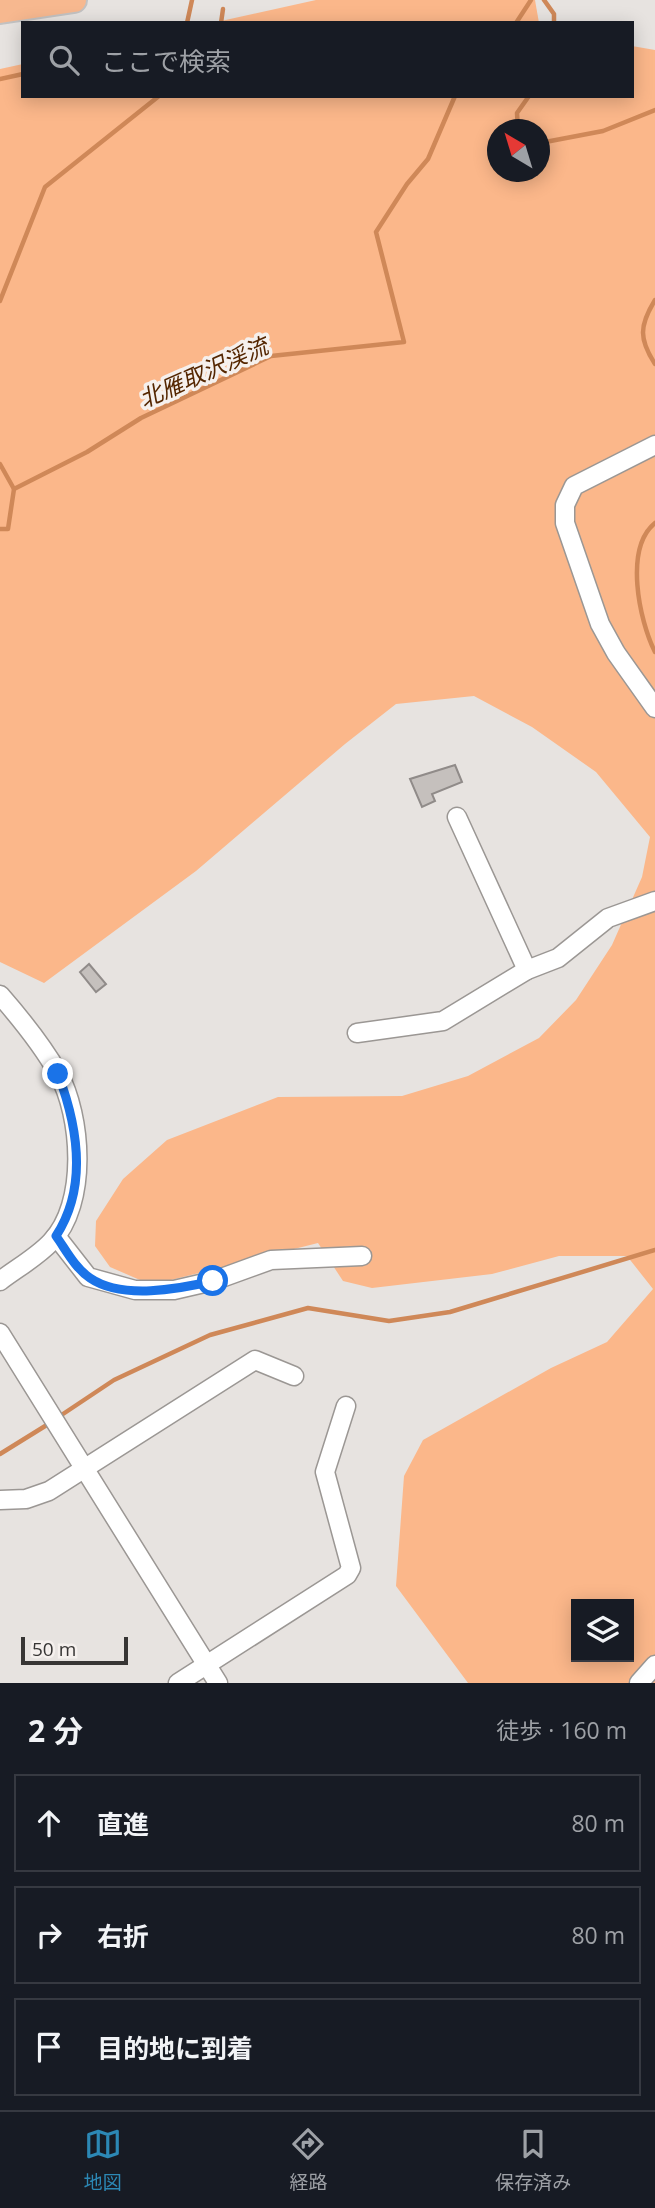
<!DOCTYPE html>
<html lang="ja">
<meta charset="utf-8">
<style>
body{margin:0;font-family:"Open Sans","Noto Sans JP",sans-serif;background:#242831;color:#f1f3f6}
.controls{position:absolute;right:21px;bottom:21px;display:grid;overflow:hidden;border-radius:0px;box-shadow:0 4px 18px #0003}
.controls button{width:63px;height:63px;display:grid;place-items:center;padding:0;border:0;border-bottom:2px solid #363941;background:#171b24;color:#f1f3f6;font:35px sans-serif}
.compass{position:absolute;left:487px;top:119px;width:63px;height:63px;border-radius:50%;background:#171b24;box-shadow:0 4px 18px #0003;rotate:322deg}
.scale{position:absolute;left:21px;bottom:18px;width:107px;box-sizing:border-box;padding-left:7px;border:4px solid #373534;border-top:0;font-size:19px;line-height:24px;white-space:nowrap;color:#373534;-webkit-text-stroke:5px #f5f0ed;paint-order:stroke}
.stop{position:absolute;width:21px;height:21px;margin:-16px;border:5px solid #1a73e8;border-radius:50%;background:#fff}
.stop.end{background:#1a73e8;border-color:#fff;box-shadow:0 2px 7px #0008}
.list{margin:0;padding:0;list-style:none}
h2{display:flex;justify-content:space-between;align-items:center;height:91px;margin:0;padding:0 28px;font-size:30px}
h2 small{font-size:23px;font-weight:400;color:#9ea1a6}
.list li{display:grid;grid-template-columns:46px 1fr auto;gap:21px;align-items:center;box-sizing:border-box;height:98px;margin:0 14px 14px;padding:0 14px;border:2px solid #363941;border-radius:0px}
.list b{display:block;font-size:26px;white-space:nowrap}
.list em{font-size:23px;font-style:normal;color:#9ea1a6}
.icon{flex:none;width:38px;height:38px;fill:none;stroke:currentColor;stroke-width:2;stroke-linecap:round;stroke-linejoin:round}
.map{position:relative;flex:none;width:655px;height:1683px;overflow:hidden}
.search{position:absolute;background:#171b24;box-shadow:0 4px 18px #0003;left:21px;right:21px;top:21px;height:77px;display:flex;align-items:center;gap:18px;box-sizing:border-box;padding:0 24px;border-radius:0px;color:#9ea1a6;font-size:26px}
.sheet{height:427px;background:#171b24}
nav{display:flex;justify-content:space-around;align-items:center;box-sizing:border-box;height:98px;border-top:2px solid #363941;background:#171b24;font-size:19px;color:#9ea1a6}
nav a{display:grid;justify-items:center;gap:4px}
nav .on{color:#2c88b5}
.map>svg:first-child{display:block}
.green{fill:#fbb78a;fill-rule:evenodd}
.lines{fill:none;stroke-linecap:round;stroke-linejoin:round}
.stream{stroke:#cf8858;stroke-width:4.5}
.building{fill:#c5c0bd;stroke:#908b89;stroke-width:2}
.minor-casing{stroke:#9b9794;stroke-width:21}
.highway-casing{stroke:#c3c2c2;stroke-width:28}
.minor{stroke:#fff;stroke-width:18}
.highway{stroke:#f7b88f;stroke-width:24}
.route{stroke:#1a73e8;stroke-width:9}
.labels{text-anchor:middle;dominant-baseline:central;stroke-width:7;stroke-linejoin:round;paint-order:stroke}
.water-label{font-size:23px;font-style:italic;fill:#542600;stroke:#f5f0ed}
</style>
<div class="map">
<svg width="655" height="1683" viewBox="0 0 655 1683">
<rect width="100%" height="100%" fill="#e7e3e0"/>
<g class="green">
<polygon points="316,0 535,0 539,23 212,23"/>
<path d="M632 46 655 50V1683H468L396 1586 404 1476 423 1440 551 1368 607 1342 653 1289 627 1256H559L492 1274 372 1288 343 1281 318 1243 167 1281 140 1280 110 1267 95 1246 96 1221 123 1179 167 1140 278 1097 402 1096 468 1076 539 1038 576 1000 612 945 642 877 650 837 596 772 532 727 474 696 396 704 345 744 196 871 44 983 0 962V69L23 64V96H632ZM498 130H540V172H498ZM576 1604H629V1657H576Z"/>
</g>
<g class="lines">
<g class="stream">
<polyline points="544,0 554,14 554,23"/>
<polyline points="187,23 192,0"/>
<polyline points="221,23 223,9"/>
<polyline points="516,23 531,0"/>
<polyline points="0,79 23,74"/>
<polyline points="518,130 517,113 529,96"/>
<polyline points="540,143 603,131 655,110"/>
<path d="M655 300C639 326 639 339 655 364"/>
<polyline points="0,301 45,187 159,96"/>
<polyline points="0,464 14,489 8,529 0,529"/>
<polyline points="14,489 87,452 141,418 271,356 404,342 376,232 407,184 428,159 455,96"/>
<path d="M655 523C624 548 639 620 655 652"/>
<polyline points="57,1418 114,1380 210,1335 308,1308 389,1321 450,1312 655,1250"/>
<polyline points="0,1454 50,1423"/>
</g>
</g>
<g class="building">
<polygon points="455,765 462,782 432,794 435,801 422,807 410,779"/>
<polygon points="89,964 106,984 96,992 80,972"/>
</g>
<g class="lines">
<g class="minor-casing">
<g id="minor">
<polyline points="655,445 574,486 565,505 565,523 600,624 616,653 655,708"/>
<polyline points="457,817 527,970"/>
<path d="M0 995C21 1019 42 1045 58 1073 82 1116 88 1204 51 1242 37 1257 17 1268 0 1281"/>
<polyline points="357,1033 443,1021 527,970 558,958 608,918 655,901"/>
<polyline points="56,1236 88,1277 135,1290 174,1290 213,1281 271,1260 362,1256"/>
<polyline points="0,1333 218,1683"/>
<polyline points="0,1500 26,1499 49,1491 255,1360 294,1376"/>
<polyline points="178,1683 347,1575 351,1568 325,1472 346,1406"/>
<polyline points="639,1683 655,1665"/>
</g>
</g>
<g class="highway-casing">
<polyline id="highway" points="0,11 74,0"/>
</g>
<use href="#minor" class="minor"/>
<use href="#highway" class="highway"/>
</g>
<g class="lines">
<path class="route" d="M58 1074C78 1127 88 1187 56 1236 66 1250 75 1268 90 1278 122 1300 179 1289 213 1281"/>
</g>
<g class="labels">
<g class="water-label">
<text transform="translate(203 372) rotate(-24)">北雁取沢渓流</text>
</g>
</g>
</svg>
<div class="controls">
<button><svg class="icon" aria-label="layers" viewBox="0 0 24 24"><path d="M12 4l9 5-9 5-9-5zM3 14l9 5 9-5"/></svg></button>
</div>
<svg class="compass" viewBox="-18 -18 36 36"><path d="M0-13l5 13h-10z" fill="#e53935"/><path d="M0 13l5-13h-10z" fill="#9ea1a6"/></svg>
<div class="scale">50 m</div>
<div class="stop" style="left:213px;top:1281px"></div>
<div class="stop end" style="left:58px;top:1074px"></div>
<div class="search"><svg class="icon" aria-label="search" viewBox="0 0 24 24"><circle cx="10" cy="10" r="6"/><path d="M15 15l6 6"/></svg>ここで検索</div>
</div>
<section class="sheet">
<h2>2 分<small>徒歩 · 160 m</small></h2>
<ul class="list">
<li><svg class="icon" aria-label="ahead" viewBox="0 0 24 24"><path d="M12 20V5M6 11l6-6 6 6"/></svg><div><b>直進</b></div><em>80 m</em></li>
<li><svg class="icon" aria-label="right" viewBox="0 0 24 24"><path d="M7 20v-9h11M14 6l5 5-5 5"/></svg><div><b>右折</b></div><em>80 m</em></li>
<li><svg class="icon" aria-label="arrive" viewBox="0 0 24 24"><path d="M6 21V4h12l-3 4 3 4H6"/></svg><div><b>目的地に到着</b></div></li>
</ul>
</section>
<nav>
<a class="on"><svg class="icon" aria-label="map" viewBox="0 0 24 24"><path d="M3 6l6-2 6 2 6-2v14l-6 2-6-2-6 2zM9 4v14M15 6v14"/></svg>地図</a>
<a><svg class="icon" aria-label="directions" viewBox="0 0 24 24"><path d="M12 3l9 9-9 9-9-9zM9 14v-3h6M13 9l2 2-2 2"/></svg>経路</a>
<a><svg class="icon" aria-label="saved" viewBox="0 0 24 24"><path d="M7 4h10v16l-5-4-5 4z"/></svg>保存済み</a>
</nav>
